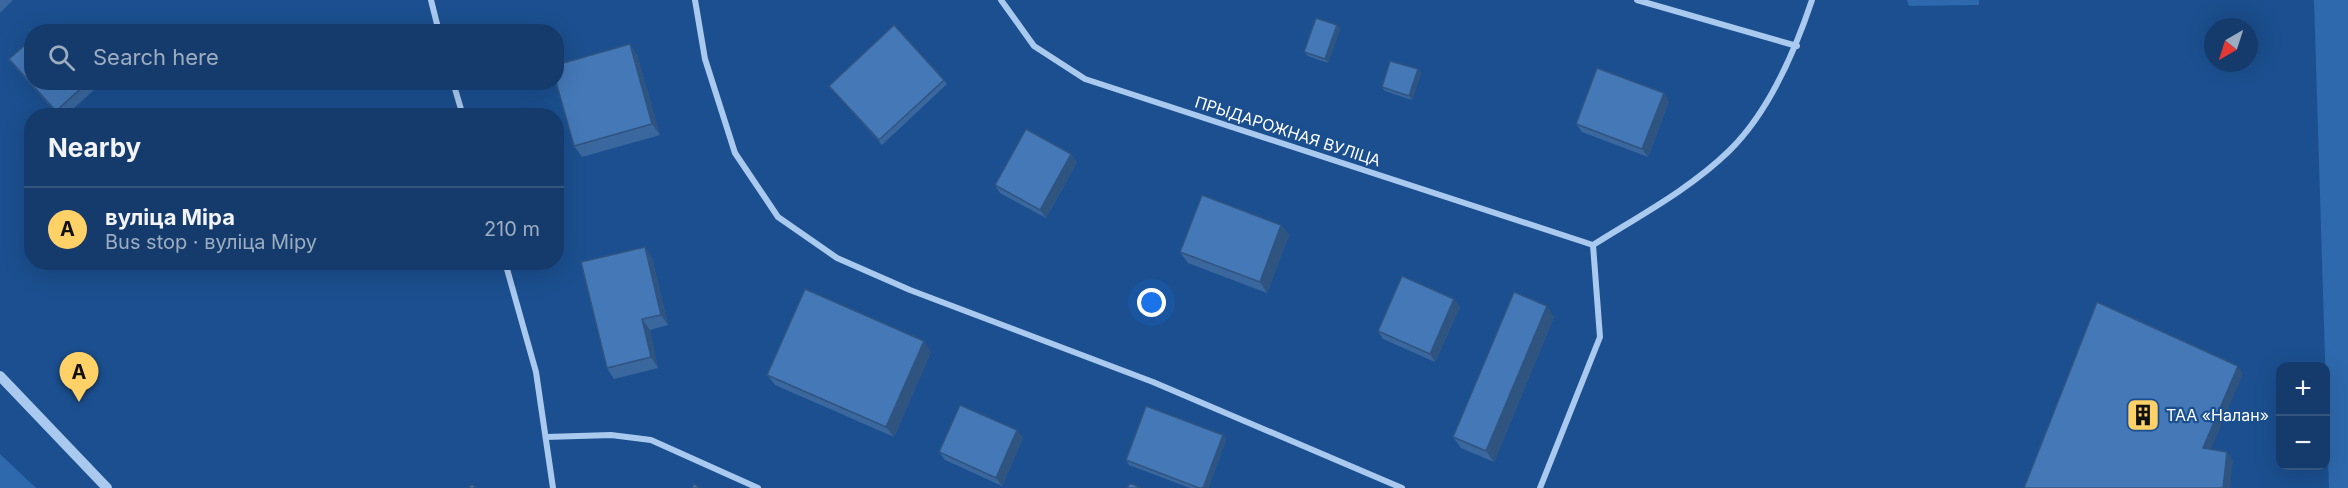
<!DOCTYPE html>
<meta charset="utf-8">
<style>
body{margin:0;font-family:Inter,sans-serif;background:#214673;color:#f1f3f6}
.controls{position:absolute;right:18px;bottom:18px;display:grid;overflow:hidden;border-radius:12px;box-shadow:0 6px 24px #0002}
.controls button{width:54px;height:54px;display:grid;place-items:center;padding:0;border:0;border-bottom:2px solid #33557e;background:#143b6b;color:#f1f3f6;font:30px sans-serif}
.compass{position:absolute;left:2204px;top:18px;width:54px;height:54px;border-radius:50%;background:#143b6b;box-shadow:0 6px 24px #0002;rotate:219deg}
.you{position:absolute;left:1152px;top:303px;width:21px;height:21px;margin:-15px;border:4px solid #fff;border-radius:50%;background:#1a73e8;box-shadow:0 0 0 9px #1a73e833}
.badge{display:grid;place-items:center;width:39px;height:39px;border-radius:50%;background:#ffd166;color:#111;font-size:20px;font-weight:700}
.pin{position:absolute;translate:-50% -50px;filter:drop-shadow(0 2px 3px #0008)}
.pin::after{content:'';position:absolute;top:32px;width:21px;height:18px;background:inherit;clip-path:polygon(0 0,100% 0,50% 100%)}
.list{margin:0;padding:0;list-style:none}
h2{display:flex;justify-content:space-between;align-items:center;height:78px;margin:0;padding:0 24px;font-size:26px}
h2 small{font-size:20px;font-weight:400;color:#9dadc1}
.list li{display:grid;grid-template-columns:39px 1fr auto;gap:18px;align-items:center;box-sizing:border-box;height:84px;padding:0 24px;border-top:2px solid #33557e}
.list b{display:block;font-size:22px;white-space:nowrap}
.list p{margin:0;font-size:20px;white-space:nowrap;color:#9dadc1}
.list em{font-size:20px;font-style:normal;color:#9dadc1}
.icon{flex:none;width:33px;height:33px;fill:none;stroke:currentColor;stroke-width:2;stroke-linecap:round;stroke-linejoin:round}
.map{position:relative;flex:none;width:2348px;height:488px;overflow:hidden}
.search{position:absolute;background:#143b6b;box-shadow:0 6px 24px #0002;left:24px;top:24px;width:540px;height:66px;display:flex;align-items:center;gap:15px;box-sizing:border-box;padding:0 21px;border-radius:24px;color:#9dadc1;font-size:22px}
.panel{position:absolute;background:#143b6b;box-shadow:0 6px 24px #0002;left:24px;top:108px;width:540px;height:162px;border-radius:24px}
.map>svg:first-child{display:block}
.green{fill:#2e69ad}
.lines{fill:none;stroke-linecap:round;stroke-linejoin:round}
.minor{stroke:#a9c9ee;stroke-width:6}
.tertiary{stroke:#a9c9ee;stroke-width:10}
.wall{fill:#3a679d}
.shaded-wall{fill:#305480}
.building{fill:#4478b7;stroke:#305480;stroke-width:1.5}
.labels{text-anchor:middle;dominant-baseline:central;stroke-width:4.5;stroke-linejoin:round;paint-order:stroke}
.street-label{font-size:16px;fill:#fff;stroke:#1b4f8f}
.poi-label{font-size:16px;fill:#fff;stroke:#1b4f8f;text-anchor:start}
</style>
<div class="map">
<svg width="2348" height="488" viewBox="0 0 2348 488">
<rect width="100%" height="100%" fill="#1b4f8f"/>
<g class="green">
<polygon points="1907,0 1979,0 1979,5 1909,6"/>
<polygon points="2314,0 2348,0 2348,488 2329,488"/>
<polygon points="0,454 36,488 0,488"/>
</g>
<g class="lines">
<g class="minor">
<polyline points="431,0 439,32"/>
<polyline points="695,0 705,59 735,153 778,217 837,258 910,290 1153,382 1402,488"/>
<polyline points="1001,0 1034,46 1085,79 1593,245"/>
<polyline points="1637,0 1797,46"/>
<polyline points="453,82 463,116"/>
<polyline points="505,262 536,372 553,488"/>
<polyline points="546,437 611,435 651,440 758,488"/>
<path d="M1540 488 1600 337 1593 245C1639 216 1690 189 1729 151 1768 113 1795 51 1812 0"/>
</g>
<polyline class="tertiary" points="0,376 107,488"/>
</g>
<g class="wall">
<polygon points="0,0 13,0 0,13"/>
<polygon points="1337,25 1340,29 1328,63 1308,56 1304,52"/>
<polygon points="637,55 660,135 582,157 574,146"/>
<polygon points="9,59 32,82 91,82 95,89 65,116 59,116 15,67"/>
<polygon points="1418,69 1421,73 1412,100 1385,91 1382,87"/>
<polygon points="944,80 947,84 882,145 829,86"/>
<polygon points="1669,101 1648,157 1582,132 1576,124"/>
<polygon points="1071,154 1077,162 1046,218 1000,193 995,185"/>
<polygon points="1281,225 1289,235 1267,293 1188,263 1180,252"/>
<polygon points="645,247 652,258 668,325 650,330 658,368 614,379 607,368"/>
<polygon points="1460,307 1435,362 1383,339 1378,331"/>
<polygon points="1554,317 1494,462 1461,448 1453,437"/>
<polygon points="931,352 894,437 775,385 767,375"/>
<polygon points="1223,435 1226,440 1208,488 1190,488 1129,465 1126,460"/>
<polygon points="1023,438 1002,486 945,460 939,452"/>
</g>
<g class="shaded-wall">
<polygon points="1337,25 1340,29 1328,63 1325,59"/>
<polygon points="630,44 637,55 660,135 652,124"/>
<polygon points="1418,69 1421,73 1412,100 1409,96"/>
<polygon points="1664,93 1669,101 1648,157 1642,149"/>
<polygon points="1071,154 1077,162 1046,218 1040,210"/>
<polygon points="1281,225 1289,235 1267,293 1260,282"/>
<polygon points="645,247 652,258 668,325 661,315"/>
<polygon points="1454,299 1460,307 1435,362 1430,354"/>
<polygon points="1547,306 1554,317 1494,462 1486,451"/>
<polygon points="642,319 650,330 658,368 651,357"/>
<polygon points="924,341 931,352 894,437 886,427"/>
<polygon points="2238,366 2243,374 2208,456 2203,448"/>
<polygon points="1017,430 1023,438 1002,486 996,478"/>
<polygon points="1223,435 1226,440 1208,488 1203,488"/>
<polygon points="2227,452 2233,460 2230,488 2223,488"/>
</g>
<g class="building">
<polygon points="1316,18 1337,25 1325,59 1304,52"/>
<polygon points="894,25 944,80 879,140 829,86"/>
<polygon points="32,39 32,82 88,82 56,111 9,59"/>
<polygon points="630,44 652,124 574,146 556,82 556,65"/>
<polygon points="1390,61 1418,69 1409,96 1382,87"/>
<polygon points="1597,68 1664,93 1642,149 1576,124"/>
<polygon points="1026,129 1071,154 1040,210 995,185"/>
<polygon points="1202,195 1281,225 1260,282 1180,252"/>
<polygon points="645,247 661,315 642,319 651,357 607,368 581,262"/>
<polygon points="1402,276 1454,299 1430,354 1378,331"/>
<polygon points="805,289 924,341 886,427 767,375"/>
<polygon points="1514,292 1547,306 1486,451 1453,437"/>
<polygon points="2097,302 2238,366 2203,448 2227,452 2223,488 2024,488"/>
<polygon points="960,405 1017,430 996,478 939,452"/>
<polygon points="1146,406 1223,435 1203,488 1199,488 1126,460"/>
<polygon points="1130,483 1141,488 1127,488"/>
<polygon points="472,484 476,488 468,488"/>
<polygon points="694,484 700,488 692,488"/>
</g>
<defs>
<g id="building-square" transform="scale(1.725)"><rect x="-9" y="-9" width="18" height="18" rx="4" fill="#ffd166" stroke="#1b4f8f"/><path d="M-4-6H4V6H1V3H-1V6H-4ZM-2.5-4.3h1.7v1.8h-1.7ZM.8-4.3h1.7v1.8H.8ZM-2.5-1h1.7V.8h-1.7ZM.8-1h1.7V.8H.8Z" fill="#111"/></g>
</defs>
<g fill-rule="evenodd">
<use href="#building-square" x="2143" y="415"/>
</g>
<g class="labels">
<g class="street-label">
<text transform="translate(1288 131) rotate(18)">ПРЫДАРОЖНАЯ ВУЛІЦА</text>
</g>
<g class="poi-label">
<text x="2166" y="415">ТАА «Налан»</text>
</g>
</g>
</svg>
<div class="controls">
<button>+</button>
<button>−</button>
</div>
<svg class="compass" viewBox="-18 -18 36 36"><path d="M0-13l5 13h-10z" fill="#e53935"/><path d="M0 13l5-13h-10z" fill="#9dadc1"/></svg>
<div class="you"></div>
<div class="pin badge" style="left:79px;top:402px">A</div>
<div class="search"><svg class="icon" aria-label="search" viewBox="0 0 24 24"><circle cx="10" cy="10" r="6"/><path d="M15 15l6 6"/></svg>Search here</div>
<section class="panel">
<h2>Nearby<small></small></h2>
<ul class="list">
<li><span class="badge">A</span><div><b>вуліца Міра</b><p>Bus stop · вуліца Міру</p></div><em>210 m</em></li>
</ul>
</section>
</div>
